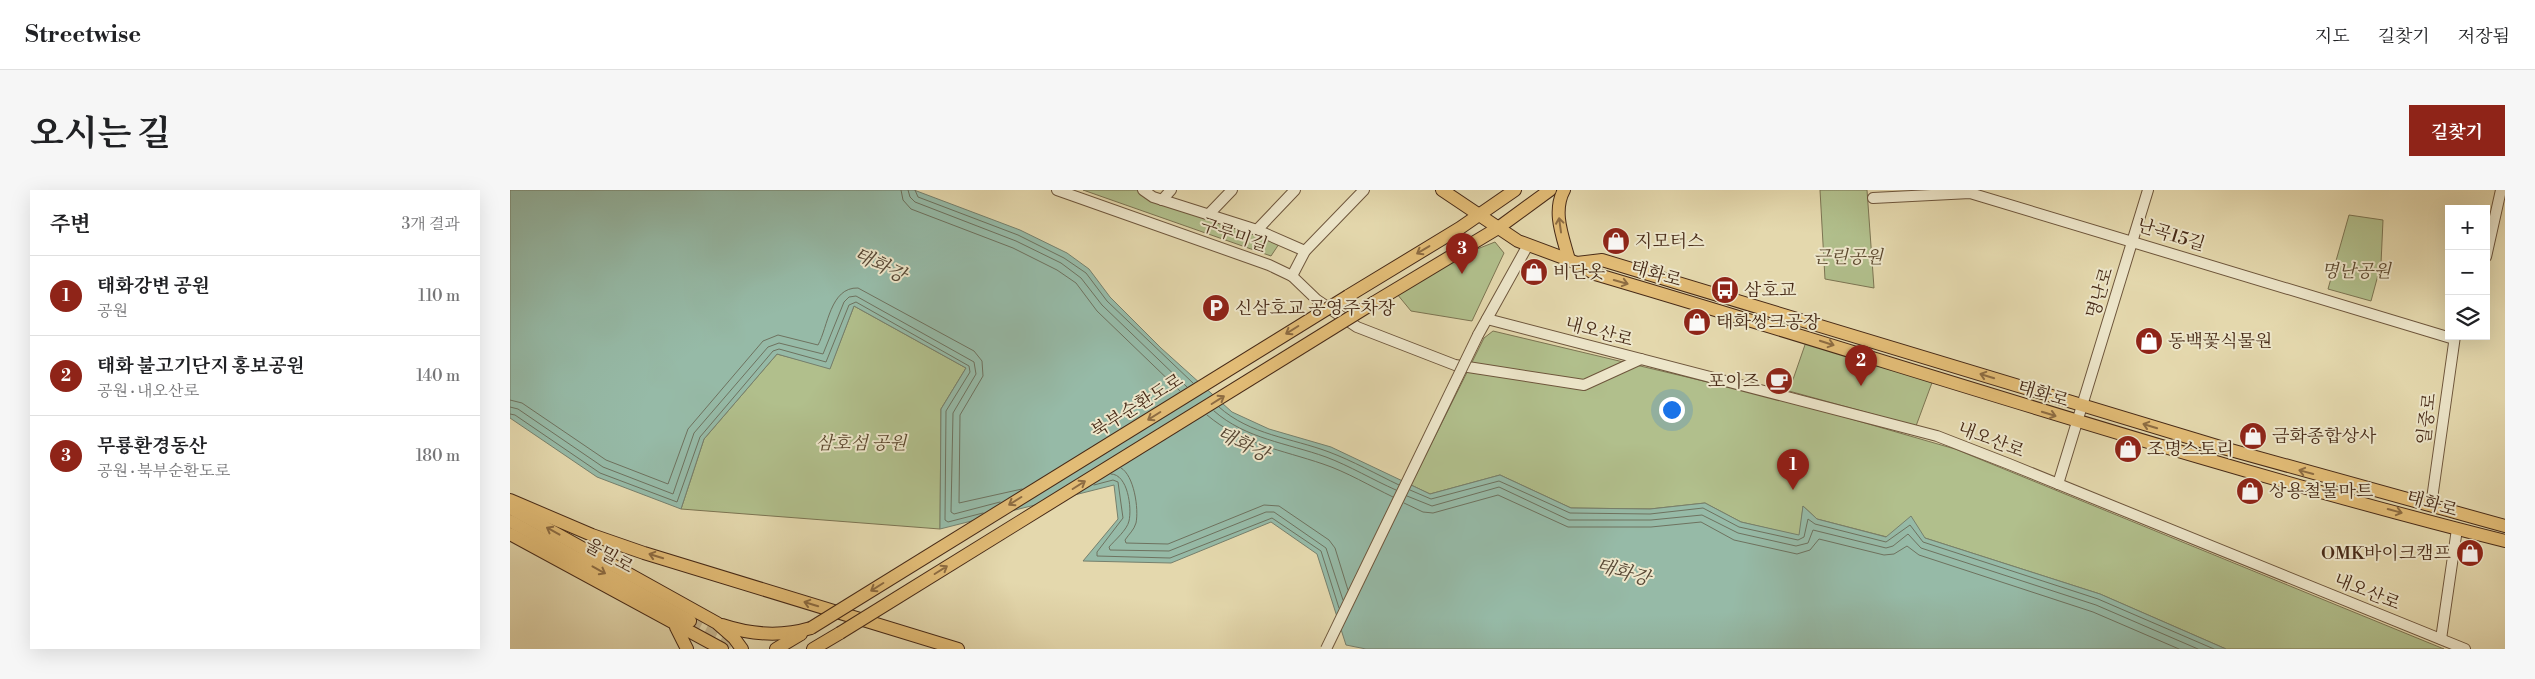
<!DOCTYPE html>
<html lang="ko">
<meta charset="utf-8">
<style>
body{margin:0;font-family:"Libre Bodoni","Noto Serif KR",serif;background:#f6f6f6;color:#202124}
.controls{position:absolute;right:15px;top:15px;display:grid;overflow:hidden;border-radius:0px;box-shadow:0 5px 20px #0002}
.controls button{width:45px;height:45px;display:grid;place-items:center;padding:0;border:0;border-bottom:1px solid #e0e0e0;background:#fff;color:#202124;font:25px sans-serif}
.you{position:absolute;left:1161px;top:219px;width:18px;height:18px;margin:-12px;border:4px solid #fff;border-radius:50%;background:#1a73e8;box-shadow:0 0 0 8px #1a73e833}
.badge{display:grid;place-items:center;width:32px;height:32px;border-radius:50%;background:#8f2418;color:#fff;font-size:16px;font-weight:700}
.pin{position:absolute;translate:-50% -41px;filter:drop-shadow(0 1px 2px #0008)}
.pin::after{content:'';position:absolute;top:26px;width:18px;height:15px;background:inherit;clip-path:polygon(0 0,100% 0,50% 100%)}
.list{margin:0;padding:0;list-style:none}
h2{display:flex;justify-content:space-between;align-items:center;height:65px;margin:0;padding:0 20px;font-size:21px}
h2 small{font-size:16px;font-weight:400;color:#757577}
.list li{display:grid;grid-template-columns:32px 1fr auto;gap:15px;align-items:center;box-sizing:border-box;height:80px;padding:0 20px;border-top:1px solid #e0e0e0}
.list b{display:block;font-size:19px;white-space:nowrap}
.list p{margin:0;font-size:16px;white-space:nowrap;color:#757577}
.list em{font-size:16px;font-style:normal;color:#757577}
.icon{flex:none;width:28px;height:28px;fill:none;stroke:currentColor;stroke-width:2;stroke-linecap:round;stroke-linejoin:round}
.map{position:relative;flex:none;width:1995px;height:459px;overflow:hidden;border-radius:0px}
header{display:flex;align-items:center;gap:30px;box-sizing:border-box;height:70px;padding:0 25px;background:#fff;border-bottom:1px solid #e0e0e0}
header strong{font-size:24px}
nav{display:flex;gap:28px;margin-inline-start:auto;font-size:18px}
.intro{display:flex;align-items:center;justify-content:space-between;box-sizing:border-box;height:120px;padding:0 30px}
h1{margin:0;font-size:35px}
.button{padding:12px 22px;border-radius:0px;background:#8f2418;color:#fff;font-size:18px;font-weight:700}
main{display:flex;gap:30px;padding:0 30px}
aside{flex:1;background:#fff;border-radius:0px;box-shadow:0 5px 20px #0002}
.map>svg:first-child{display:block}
.green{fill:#b1bf8c;stroke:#7c7452}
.water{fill:#96baa7;stroke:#76806d}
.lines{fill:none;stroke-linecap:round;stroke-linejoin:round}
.shore{stroke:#6e725f;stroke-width:1}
.major-tunnel{stroke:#c5b58f;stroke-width:12;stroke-dasharray:12 6;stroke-linecap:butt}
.minor-casing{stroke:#6e563c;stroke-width:12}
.major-casing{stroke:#472a17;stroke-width:14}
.minor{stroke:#ede6ca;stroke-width:10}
.major{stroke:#e2bc76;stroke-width:12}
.minor-bridge-casing{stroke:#6e563c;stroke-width:12;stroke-linecap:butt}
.major-bridge-casing{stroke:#472a17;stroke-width:14;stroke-linecap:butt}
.minor-bridge{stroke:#ede6ca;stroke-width:10}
.major-bridge{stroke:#e2bc76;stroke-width:12}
.oneway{stroke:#8d6c42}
.labels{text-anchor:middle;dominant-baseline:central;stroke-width:4;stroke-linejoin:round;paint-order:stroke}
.street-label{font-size:18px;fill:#472a17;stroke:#ede6ca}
.poi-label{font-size:18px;fill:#472a17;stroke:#ede6ca;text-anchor:start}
.park-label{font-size:18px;font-style:italic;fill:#5c482e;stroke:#ede6ca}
.water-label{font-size:19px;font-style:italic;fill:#574734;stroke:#ede6ca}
</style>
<header>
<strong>Streetwise</strong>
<nav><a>지도</a><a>길찾기</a><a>저장됨</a></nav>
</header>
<div class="intro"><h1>오시는 길</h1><a class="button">길찾기</a></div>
<main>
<aside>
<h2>주변<small>3개 결과</small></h2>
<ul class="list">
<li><span class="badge">1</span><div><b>태화강변 공원</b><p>공원</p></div><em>110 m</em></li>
<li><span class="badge">2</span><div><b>태화 불고기단지 홍보공원</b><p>공원 · 내오산로</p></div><em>140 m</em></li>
<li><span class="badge">3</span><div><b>무룡환경동산</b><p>공원 · 북부순환도로</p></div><em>180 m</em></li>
</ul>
</aside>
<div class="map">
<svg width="1995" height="459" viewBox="0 0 1995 459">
<rect width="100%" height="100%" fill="#e4d8ad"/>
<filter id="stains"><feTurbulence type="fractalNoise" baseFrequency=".004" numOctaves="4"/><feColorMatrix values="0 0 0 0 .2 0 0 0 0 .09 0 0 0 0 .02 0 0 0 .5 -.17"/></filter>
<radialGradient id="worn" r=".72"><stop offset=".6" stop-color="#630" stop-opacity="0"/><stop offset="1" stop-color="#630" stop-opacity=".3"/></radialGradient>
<g class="green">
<polygon points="573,0 638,0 771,51 761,66"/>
<polygon points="1310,0 1357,0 1364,98 1315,89"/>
<polygon points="1839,25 1873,30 1871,74 1861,111 1818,99"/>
<polygon points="985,52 994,63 962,131 901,121 887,104 952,65"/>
<polygon points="344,116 456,178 431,219 430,339 171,319 194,249 267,164 320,178"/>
<polygon points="983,141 1286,213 1445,259 1934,459 1716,459 1590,404 1415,348 1377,347 1307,329 1293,316 1290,346 1231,332 1195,313 1140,319 1061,318 990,285 920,304 901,295 974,148"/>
<polygon points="1297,149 1423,190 1406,236 1279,201"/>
</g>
<polygon class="water" points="0,0 404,0 510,40 557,63 579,79 600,107 651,158 722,222 759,239 821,257 920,304 990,285 1061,318 1140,319 1195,313 1231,332 1289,345 1293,316 1307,329 1376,347 1401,326 1415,348 1590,404 1716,459 856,459 836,455 807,364 761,332 661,373 573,371 608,329 604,295 430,339 431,219 456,178 344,116 320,179 267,164 194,249 171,319 87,287 0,228"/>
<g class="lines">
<g class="shore">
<polyline points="391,0 393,10 401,19 503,58 547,80 566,93 587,121 670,201"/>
<polyline points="398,0 400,7 405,12 506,51 551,73 571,88 592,115 677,197"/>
<polyline points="405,0 408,7 508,45 554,68 576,83 597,111 683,193"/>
<path d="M0 210 12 213 96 270 158 294 178 239 253 151 268 145 308 155C318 137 320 97 348 98L464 161 472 171 473 186 450 225 449 313 512 299"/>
<polyline points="0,217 8,219 93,277 163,304 184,243 258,157 269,153 313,164 334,112 339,107 346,106 464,172 466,184 443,223 441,322 444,324 490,312"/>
<path d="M709 217C740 245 782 248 819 262 843 271 866 284 889 295"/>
<path d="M704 221C736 249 777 253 816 267 840 276 863 290 886 300"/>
<polyline points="0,224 5,225 90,283 167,312 190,247 263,161 269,159 316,172 339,115 346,112 459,176 460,182 436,221 435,330 438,332 473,323"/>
<path d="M697 225C731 254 772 260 813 274 837 282 860 296 883 307"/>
<path d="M611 278C624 285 629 319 626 333 624 340 619 344 615 350L616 353 658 354 754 315 769 316 819 350 825 358 838 400"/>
<path d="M601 284C618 284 622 318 619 331 617 340 605 350 599 357L600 360 659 361 756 322H764L816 358 833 410"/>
<polyline points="584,295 603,290 608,292 613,328 587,362 587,366 660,368 762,328 811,361 829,418"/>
<polyline points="900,300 921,309 989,291 1060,323 1140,324 1193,318 1229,337 1288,350 1294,347 1298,329 1305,334 1376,352 1400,335 1413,352 1588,409 1704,459"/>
<polyline points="897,306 922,316 989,297 1059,330 1141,330 1192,325 1228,343 1286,356 1298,353 1303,340 1376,358 1383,356 1398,344 1411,358 1586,415 1688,459"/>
<polyline points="894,313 913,322 923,323 988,305 1058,337 1141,337 1191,332 1224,350 1287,364 1300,360 1309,349 1374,365 1384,364 1397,356 1409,365 1583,422 1669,459"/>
</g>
<polyline class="major-tunnel" points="180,431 231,457"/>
<g class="minor-casing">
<g id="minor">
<polyline points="547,0 759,75 782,86 795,61 854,0"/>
<polyline points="633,0 643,7 747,40 795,61"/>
<polyline points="1363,8 1460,3 1944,149"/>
<polyline points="652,10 661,0"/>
<polyline points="699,24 722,0"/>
<polyline points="747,40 785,0"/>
<polyline points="1976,67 1991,0"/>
<polyline points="782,86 807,110 847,137 945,175 1074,195 1131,169"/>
<polyline points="977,129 1427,246 1499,274 1955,459"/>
<polyline points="968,145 1018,55"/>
<polyline points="1548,294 1638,0"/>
<polyline points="1921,316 1945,146"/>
<polyline points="1931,449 1947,339"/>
</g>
</g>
<g class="major-casing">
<g id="major">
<path d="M932 0 1008 51 1067 73 1085 84C1388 173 1688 274 1995 351"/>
<path d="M1054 0C1042 22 1053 47 1059 70"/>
<polyline points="1067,73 1092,70 1717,259 1995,336"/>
<polyline points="838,106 950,38 1005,0"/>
<polyline points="865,112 988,38 1040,0"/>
<polyline points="0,310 82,345 134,363 448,459"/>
<polyline points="2,319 207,433 224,448 232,459"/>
<polyline points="0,331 180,431"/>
<polyline points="0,344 212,459"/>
<path d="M212 435C242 445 271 447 301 438"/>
<polyline points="166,437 177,459"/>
<polyline points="266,459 291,444"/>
<polyline points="303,459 330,443"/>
</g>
</g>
<use href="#minor" class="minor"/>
<use href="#major" class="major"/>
<g class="minor-bridge-casing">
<polyline id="minor-bridge" points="816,459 968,145"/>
</g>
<g class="major-bridge-casing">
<g id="major-bridge">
<polyline points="301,438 838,106"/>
<polyline points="330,443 865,112"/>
</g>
</g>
<use href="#minor-bridge" class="minor-bridge"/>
<use href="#major-bridge" class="major-bridge"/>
</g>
<defs><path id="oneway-shaft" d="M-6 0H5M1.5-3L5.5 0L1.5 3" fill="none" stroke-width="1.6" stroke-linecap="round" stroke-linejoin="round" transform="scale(1.25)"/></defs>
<g class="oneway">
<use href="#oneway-shaft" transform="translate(1050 35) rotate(-98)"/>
<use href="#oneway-shaft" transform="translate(913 60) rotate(149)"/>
<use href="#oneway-shaft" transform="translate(1111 92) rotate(16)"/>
<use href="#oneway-shaft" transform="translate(782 140) rotate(148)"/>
<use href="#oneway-shaft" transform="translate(1317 153) rotate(18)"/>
<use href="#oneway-shaft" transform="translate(1477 186) rotate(-163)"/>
<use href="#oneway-shaft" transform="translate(708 210) rotate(-32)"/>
<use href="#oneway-shaft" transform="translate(1539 224) rotate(17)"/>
<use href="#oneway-shaft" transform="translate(644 226) rotate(148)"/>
<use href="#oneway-shaft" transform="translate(1640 236) rotate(-163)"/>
<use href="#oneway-shaft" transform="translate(1796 282) rotate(-165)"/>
<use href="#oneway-shaft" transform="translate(569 295) rotate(-32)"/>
<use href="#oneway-shaft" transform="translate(505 311) rotate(148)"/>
<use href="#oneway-shaft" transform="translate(1885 321) rotate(15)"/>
<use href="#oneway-shaft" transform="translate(43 341) rotate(-151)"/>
<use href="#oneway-shaft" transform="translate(146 366) rotate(-163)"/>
<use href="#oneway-shaft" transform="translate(89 380) rotate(29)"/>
<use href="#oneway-shaft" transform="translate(431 380) rotate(-32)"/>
<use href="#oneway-shaft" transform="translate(367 397) rotate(148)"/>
<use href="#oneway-shaft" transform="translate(301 414) rotate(-163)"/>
</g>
<defs>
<g id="shop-disc" transform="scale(1.4375)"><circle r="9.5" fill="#8f2418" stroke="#ede6ca"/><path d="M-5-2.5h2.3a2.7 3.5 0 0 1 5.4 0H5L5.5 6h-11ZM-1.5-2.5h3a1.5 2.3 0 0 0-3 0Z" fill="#fff"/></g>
<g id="bus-disc" transform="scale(1.4375)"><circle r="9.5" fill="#8f2418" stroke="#ede6ca"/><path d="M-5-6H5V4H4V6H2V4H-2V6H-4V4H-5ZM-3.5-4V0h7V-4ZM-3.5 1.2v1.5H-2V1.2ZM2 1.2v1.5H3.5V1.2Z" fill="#fff"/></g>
<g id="parking-disc" transform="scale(1.4375)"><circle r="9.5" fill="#8f2418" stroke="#ede6ca"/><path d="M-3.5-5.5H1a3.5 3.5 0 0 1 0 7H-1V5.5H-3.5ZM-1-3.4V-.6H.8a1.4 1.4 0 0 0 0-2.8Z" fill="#fff"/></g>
<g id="cafe-disc" transform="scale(1.4375)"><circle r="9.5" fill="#8f2418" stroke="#ede6ca"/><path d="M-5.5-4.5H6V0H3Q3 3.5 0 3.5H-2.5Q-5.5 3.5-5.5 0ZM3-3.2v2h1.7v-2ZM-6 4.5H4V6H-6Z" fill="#fff"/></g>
</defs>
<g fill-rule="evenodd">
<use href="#shop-disc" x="1106" y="51"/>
<use href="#shop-disc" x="1024" y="82"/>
<use href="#bus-disc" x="1215" y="100"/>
<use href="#parking-disc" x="706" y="118"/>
<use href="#shop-disc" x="1187" y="132"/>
<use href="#shop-disc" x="1639" y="151"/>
<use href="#cafe-disc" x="1269" y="191"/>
<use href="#shop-disc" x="1743" y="246"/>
<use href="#shop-disc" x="1618" y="259"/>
<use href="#shop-disc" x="1740" y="301"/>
<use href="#shop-disc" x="1960" y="363"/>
</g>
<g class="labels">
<g class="street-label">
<text transform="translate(724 45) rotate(19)">구루미길</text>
<text transform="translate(1661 45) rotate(17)">난곡15길</text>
<text transform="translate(1146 84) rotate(16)">태화로</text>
<text transform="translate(1590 103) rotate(-73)">명난로</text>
<text transform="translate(1089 142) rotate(15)">내오산로</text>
<text transform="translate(1533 204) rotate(17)">태화로</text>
<text transform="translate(627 216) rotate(-32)">북부순환도로</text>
<text transform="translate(1917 229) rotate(-83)">일중로</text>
<text transform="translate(1481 250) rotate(21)">내오산로</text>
<text transform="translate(1922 314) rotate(16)">태화로</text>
<text transform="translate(99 366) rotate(29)">울밀로</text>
<text transform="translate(1857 402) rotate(22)">내오산로</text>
</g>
<g class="poi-label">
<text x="1125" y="51">지모터스</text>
<text x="1043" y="82">비단옷</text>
<text x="1234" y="100">삼호교</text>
<text x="725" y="118">신삼호교 공영주차장</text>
<text x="1206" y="132">태화씽크공장</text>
<text x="1658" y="151">동백꽃식물원</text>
<text x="1250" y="191" text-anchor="end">포이즈</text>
<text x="1762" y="246">금화종합상사</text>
<text x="1637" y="259">조명스토리</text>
<text x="1759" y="301">상용철물마트</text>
<text x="1941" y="363" text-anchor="end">OMK바이크캠프</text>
</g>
<g class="park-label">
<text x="1338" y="67">근린공원</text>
<text x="1846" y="81">명난공원</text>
<text x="351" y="253">삼호섬 공원</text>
</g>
<g class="water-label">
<text transform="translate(370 75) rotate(26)">태화강</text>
<text transform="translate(733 254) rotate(26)">태화강</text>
<text transform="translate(1113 382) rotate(16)">태화강</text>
</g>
</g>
<rect width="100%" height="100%" filter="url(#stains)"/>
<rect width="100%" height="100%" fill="url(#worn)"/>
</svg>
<div class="controls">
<button>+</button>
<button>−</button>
<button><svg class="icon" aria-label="layers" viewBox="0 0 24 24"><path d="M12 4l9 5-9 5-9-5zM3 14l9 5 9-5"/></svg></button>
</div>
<div class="you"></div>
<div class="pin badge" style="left:1283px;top:300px">1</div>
<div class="pin badge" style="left:1351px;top:196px">2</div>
<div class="pin badge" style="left:952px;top:84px">3</div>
</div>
</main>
